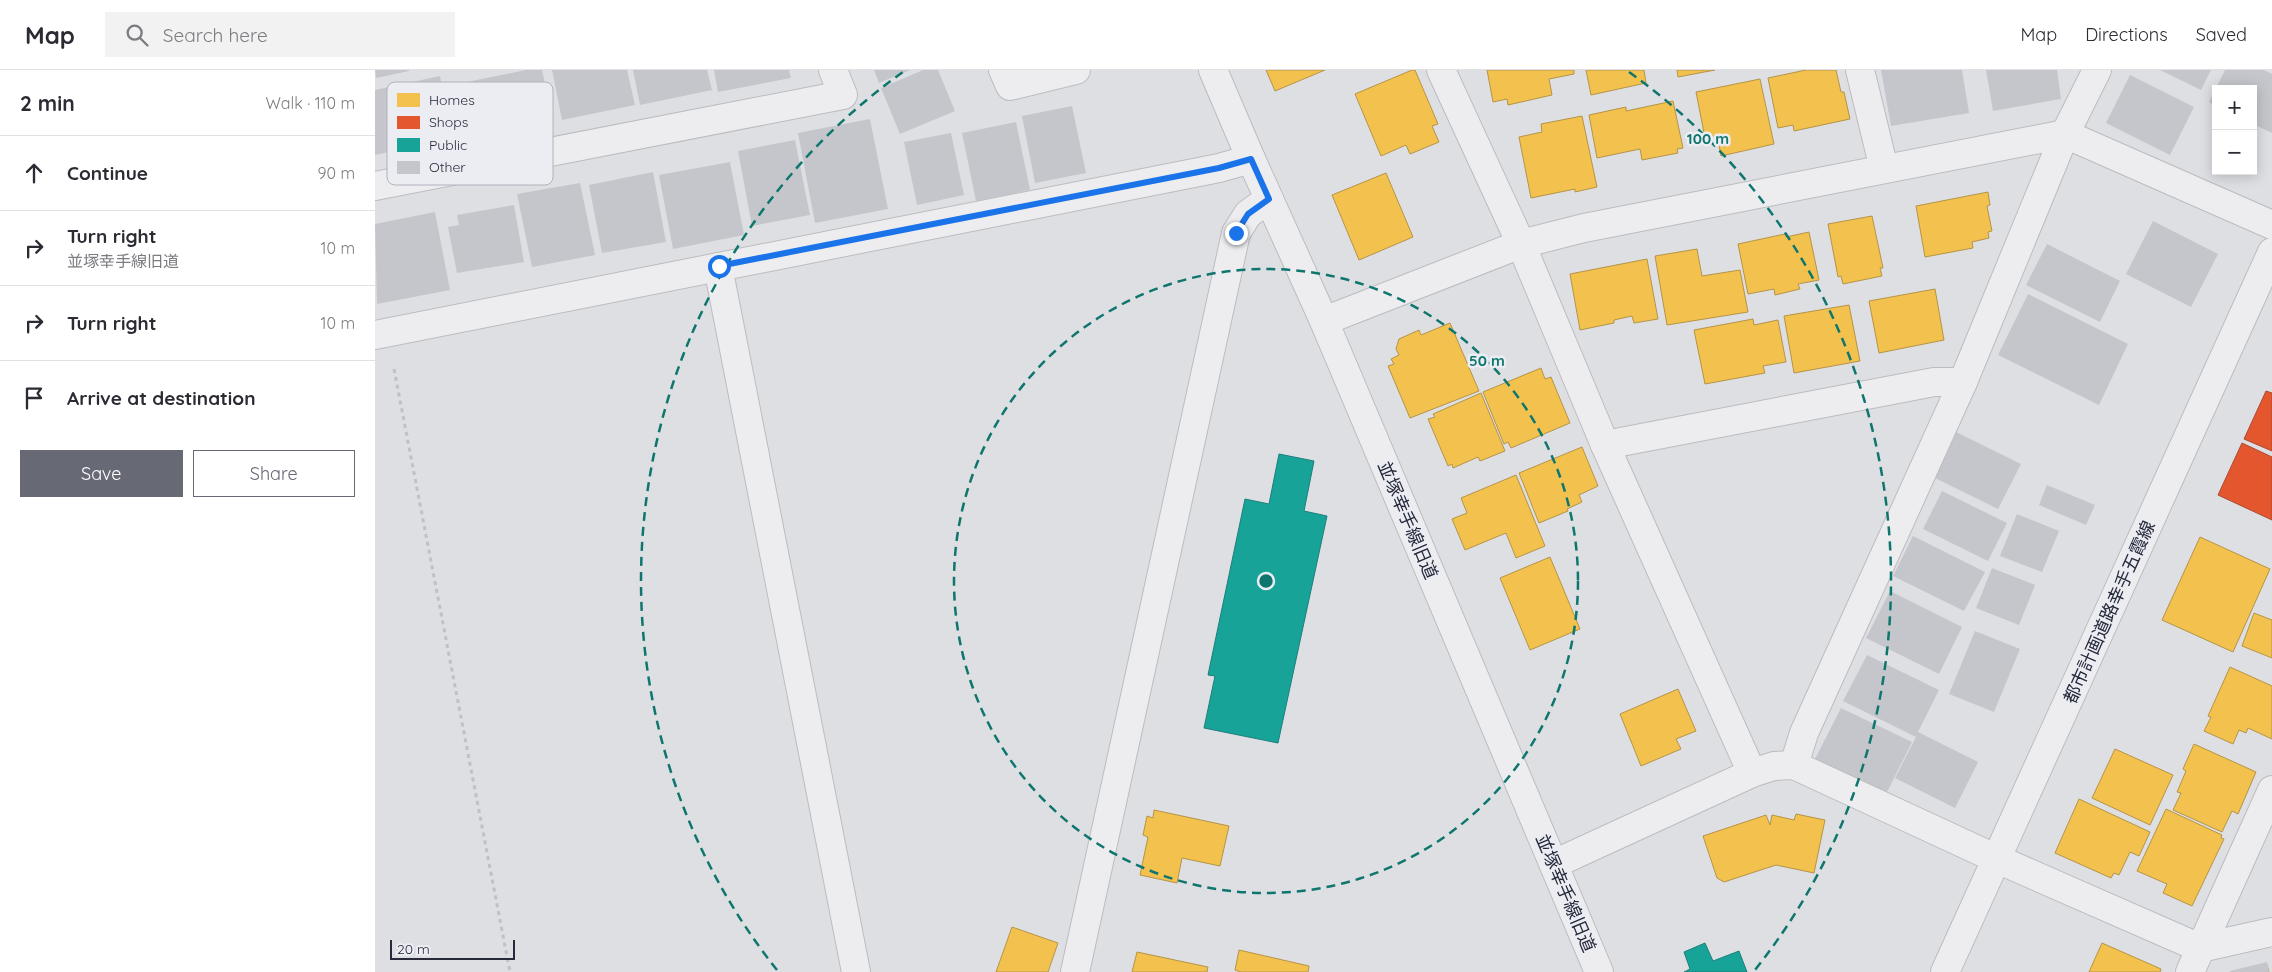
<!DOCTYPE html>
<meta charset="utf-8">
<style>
body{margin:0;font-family:Quicksand,"Noto Sans JP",sans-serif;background:#f2f2f3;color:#2b2b33}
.controls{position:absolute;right:15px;top:15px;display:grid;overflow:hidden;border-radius:0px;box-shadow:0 2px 12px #0003}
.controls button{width:45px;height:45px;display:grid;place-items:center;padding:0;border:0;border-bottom:1px solid #e1e1e2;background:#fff;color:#2b2b33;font:25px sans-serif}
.scale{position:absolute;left:15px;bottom:12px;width:125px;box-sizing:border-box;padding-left:5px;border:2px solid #272a3a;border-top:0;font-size:14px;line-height:18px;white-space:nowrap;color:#272a3a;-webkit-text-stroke:4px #ebedf3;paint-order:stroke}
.stop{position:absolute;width:15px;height:15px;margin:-11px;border:4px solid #1a73e8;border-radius:50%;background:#fff}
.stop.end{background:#1a73e8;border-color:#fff;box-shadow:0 1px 5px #0008}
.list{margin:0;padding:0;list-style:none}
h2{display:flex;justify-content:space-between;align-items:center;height:65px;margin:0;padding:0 20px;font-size:21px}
h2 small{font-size:16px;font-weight:400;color:#7c7c81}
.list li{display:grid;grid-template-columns:32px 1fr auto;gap:15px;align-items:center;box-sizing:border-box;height:75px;padding:0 20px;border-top:1px solid #e1e1e2}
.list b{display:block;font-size:19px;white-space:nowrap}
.list p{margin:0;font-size:16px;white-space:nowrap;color:#7c7c81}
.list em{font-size:16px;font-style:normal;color:#7c7c81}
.actions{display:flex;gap:10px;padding:15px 20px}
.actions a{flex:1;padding:11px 0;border:1px solid #676975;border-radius:0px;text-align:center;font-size:18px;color:#676975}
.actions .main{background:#676975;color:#fff}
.icon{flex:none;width:28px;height:28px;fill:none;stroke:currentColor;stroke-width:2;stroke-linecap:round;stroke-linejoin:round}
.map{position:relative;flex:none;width:1897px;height:902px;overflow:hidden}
header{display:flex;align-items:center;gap:30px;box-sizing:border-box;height:70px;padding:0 25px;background:#fff;border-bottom:1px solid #e1e1e2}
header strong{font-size:24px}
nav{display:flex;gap:28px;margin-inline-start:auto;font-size:18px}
.search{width:350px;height:45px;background:#f2f2f3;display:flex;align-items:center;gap:12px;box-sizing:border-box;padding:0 18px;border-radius:0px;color:#7c7c81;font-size:19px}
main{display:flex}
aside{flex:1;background:#fff}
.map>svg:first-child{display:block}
.homes{fill:#f2c14e;stroke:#b59448}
.shops{fill:#e4572e;stroke:#ab4a32}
.public{fill:#17a398;stroke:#1c7f7c}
.building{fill:#c5c6cb}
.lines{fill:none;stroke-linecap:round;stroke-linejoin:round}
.minor-casing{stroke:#bbbcc0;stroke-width:30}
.path{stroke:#c0c0c5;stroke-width:3;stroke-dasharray:4 4;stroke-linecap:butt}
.minor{stroke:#ededf0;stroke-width:28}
.route{stroke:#1a73e8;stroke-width:6}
.ring{fill:none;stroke:#0f766e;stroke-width:2.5;stroke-dasharray:9 6}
.labels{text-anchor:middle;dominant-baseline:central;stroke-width:5;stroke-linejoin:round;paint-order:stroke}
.street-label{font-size:18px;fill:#272a3a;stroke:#ebedf3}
.key{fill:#ebedf3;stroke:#b0b2bc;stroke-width:1}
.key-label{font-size:14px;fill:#272a3a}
.centre{fill:#0f766e;stroke:#ebedf3;stroke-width:2.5}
.ring-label{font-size:15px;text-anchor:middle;font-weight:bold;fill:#0f766e;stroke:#ebedf3;stroke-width:5;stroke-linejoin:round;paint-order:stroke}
</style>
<header>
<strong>Map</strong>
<div class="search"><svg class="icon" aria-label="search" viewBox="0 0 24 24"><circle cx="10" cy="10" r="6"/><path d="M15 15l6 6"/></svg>Search here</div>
<nav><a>Map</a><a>Directions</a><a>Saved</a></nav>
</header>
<main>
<aside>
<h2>2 min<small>Walk · 110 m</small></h2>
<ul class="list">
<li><svg class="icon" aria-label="ahead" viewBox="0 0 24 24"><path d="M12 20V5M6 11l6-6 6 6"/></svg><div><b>Continue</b></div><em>90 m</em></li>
<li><svg class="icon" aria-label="right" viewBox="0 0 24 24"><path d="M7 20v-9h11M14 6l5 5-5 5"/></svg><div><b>Turn right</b><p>並塚幸手線旧道</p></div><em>10 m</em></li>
<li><svg class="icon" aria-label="right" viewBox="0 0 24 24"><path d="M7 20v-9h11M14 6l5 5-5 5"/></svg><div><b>Turn right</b></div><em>10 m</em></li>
<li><svg class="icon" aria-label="arrive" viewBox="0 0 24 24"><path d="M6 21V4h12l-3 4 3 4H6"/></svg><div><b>Arrive at destination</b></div></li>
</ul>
<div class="actions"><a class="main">Save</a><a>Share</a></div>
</aside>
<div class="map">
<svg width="1897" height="902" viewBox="0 0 1897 902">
<rect width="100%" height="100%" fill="#dedfe3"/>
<g class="homes">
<polygon points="891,0 950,0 900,21"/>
<polygon points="1037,0 1040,0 1063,54 1057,56 1064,72 1035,84 1031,75 1006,86 980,24"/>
<polygon points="1112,0 1199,0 1199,4 1174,9 1177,25 1133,35 1132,29 1118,32"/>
<polygon points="1211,0 1269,0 1271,13 1216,25"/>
<polygon points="1302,0 1340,0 1303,7"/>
<polygon points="1431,0 1461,0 1466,22 1469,22 1475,49 1419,61 1418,55 1403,58 1393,8"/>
<polygon points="1385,9 1399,74 1346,86 1342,65 1330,68 1321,22"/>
<polygon points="1298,31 1308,78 1302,79 1303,83 1267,90 1265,79 1222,88 1214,45 1251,37 1251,41"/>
<polygon points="1207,46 1222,117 1200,122 1200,119 1156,128 1144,67 1167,62 1166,54"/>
<polygon points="1011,103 1038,167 984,190 957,125"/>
<polygon points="1613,122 1615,135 1612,136 1617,161 1613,162 1614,168 1597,172 1598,178 1550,187 1541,136"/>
<polygon points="1497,146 1508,198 1505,198 1507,206 1468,214 1466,206 1463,207 1453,154"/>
<polygon points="1434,162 1444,210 1423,214 1425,219 1400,225 1399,219 1373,224 1363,174 1410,164 1411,167"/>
<polygon points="1322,179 1327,206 1365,200 1373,242 1292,255 1280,186"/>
<polygon points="1272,189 1283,249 1259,253 1257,246 1239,250 1239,253 1205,260 1195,204"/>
<polygon points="1560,219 1569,270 1504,283 1494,231"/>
<polygon points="1474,235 1485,291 1419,303 1409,246"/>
<polygon points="1378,249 1379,255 1403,250 1411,292 1388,296 1390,303 1330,314 1319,260"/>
<polygon points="1075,253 1104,321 1035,348 1013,296 1019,294 1016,289 1024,285 1021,279 1024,269 1044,260 1046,265"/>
<polygon points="1166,298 1170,309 1176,307 1195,353 1136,378 1133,372 1129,374 1108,322"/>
<polygon points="1106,323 1130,381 1105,391 1103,387 1078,398 1077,394 1073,396 1053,349 1060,347 1058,344"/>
<polygon points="1207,377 1223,416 1204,425 1207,432 1192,439 1193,441 1164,453 1144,403"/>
<polygon points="1141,405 1170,476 1141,488 1131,463 1090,480 1077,449 1092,443 1086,428"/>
<polygon points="1825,467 1895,499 1858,582 1787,550"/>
<polygon points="1175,487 1205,559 1155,580 1125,508"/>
<polygon points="1879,543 1897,550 1897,588 1867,576"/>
<polygon points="1855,597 1897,616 1897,669 1873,658 1871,663 1864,660 1858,674 1829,661 1836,647 1833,646"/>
<polygon points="1303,619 1321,661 1301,669 1306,679 1266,696 1245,644"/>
<polygon points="1819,674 1881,702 1863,744 1857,741 1847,762 1798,740 1806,723 1802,722 1811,701 1808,699"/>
<polygon points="1740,679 1798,705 1775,755 1717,728"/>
<polygon points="1704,729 1775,762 1764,786 1755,782 1744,805 1739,803 1736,808 1680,783"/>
<polygon points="1791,739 1847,765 1846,768 1849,769 1817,836 1788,823 1792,814 1762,801"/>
<polygon points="779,740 854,756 845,796 807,788 802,813 765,805 773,767 768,765 772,746 778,748"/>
<polygon points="1421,744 1450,750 1439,803 1401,795 1349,812 1342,808 1328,766 1391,745 1395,755 1397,745 1419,750"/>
<polygon points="637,857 683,873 673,902 621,902"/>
<polygon points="1727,873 1786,899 1785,902 1714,902"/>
<polygon points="864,880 934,896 933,902 866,902 860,900"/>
<polygon points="762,882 833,897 832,902 757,902"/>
<polygon points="1892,895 1894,902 1861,902"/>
</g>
<g class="shops">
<polygon points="1891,321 1897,323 1897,381 1869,369"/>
<polygon points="1867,373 1897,387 1897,450 1843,425"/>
</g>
<g class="public">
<polygon points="904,384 939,391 929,441 952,446 903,673 829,658 840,606 833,605 870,429 894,434"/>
<polygon points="1330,873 1338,891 1364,881 1372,902 1309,902 1315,899 1309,882"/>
</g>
<g class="building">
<polygon points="0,0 34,0 34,1 1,8"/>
<polygon points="151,0 167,0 178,52 104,68 92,12"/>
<polygon points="177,0 252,0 260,35 187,50"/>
<polygon points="258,0 332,0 337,20 265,35"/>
<polygon points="339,0 414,0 416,8 343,22"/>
<polygon points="499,0 535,0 504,13"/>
<polygon points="548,0 563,0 580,41 525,64 506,18"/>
<polygon points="1506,0 1587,0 1594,43 1516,56"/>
<polygon points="1611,0 1682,0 1686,29 1618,41"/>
<polygon points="1785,0 1836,0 1826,20"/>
<polygon points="1850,0 1889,0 1897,4 1897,63 1878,54 1878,19 1841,19 1841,36 1834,32"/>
<polygon points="1755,5 1819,37 1795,85 1731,53"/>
<polygon points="65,6 78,68 0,85 0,20"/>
<polygon points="697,36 711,103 660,113 647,46"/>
<polygon points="495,49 513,139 440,153 423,63"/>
<polygon points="641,52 655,120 601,131 587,63"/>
<polygon points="576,63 589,125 542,135 529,72"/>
<polygon points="420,70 435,145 377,156 363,81"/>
<polygon points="355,92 369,165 298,179 284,105"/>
<polygon points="278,102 291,172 227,183 214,115"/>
<polygon points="205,113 220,185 157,197 142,124"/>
<polygon points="139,135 149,192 82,203 73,157 84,155 82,145"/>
<polygon points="60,142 75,220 2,234 0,154"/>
<polygon points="1778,151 1843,184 1816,237 1751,204"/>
<polygon points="1672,174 1745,211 1725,252 1651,215"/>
<polygon points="1653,224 1753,274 1724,335 1623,285"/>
<polygon points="1581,362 1646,394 1623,439 1558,407"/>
<polygon points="1672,415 1720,435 1711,455 1664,435"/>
<polygon points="1567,421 1632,453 1613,491 1548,459"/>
<polygon points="1642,444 1684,461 1667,502 1625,486"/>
<polygon points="1538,466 1610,502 1589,541 1518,506"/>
<polygon points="1617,498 1660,515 1644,555 1601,538"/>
<polygon points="1515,521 1587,557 1564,604 1491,568"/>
<polygon points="1600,561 1645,579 1619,642 1574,624"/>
<polygon points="1492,585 1564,620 1543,662 1603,692 1580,738 1520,708 1541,667 1468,631"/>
<polygon points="1466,638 1537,672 1508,730 1437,695"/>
<polygon points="1892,892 1894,902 1855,902 1855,901"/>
</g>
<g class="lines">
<g class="minor-casing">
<g id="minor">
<polyline points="628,0 635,16 701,0"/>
<polyline points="838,0 876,89 949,251 1224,902"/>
<polyline points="1066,0 1146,174 1230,375 1377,703"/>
<polyline points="1485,0 1509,99"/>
<polyline points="0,116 468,25 458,0"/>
<polyline points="343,197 481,902"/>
<polyline points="949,251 1146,174 1209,158 1690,64 1897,155"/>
<polyline points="0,265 844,98 876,89"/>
<polyline points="1230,375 1559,312 1588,312"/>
<polyline points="1419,695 1429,663 1588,312 1690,64 1722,0"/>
<polyline points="1179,794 1377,703 1399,696 1419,695 1622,789 1825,878 1897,862"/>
<polyline points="700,902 861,163 873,144 894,129"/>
<polyline points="1570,902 1897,182"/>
<polyline points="1815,902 1897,720"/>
</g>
</g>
<polyline class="path" points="19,299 135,902"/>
<use href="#minor" class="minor"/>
</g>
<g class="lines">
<polyline class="route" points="344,196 844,98 876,89 894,129 873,144 861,163"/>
</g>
<g class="ring">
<circle cx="891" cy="511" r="312"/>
<path d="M402 900A625 625 0 0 1 528 2M1254 2A625 625 0 0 1 1380 900"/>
</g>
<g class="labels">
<g class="street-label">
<text transform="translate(1033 450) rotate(67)">並塚幸手線旧道</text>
<text transform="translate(1734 542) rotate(-66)">都市計画道路幸手五霞線</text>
<text transform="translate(1191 823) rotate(67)">並塚幸手線旧道</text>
</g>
</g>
<rect x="12" y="12" width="166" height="103" rx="8" class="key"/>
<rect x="22" y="23" width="23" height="14" fill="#f2c14e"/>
<rect x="22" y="46" width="23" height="13" fill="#e4572e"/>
<rect x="22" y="68" width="23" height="14" fill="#17a398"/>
<rect x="22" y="91" width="23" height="13" fill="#c5c6cb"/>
<g class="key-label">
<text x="54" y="35">Homes</text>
<text x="54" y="57">Shops</text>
<text x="54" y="80">Public</text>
<text x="54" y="102">Other</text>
</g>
<circle cx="891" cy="511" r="8" class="centre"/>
<g class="ring-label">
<text x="1333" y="74">100 m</text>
<text x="1112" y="296">50 m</text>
</g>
</svg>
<div class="controls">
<button>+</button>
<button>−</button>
</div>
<div class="scale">20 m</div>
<div class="stop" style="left:344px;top:196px"></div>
<div class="stop end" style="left:861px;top:163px"></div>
</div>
</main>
